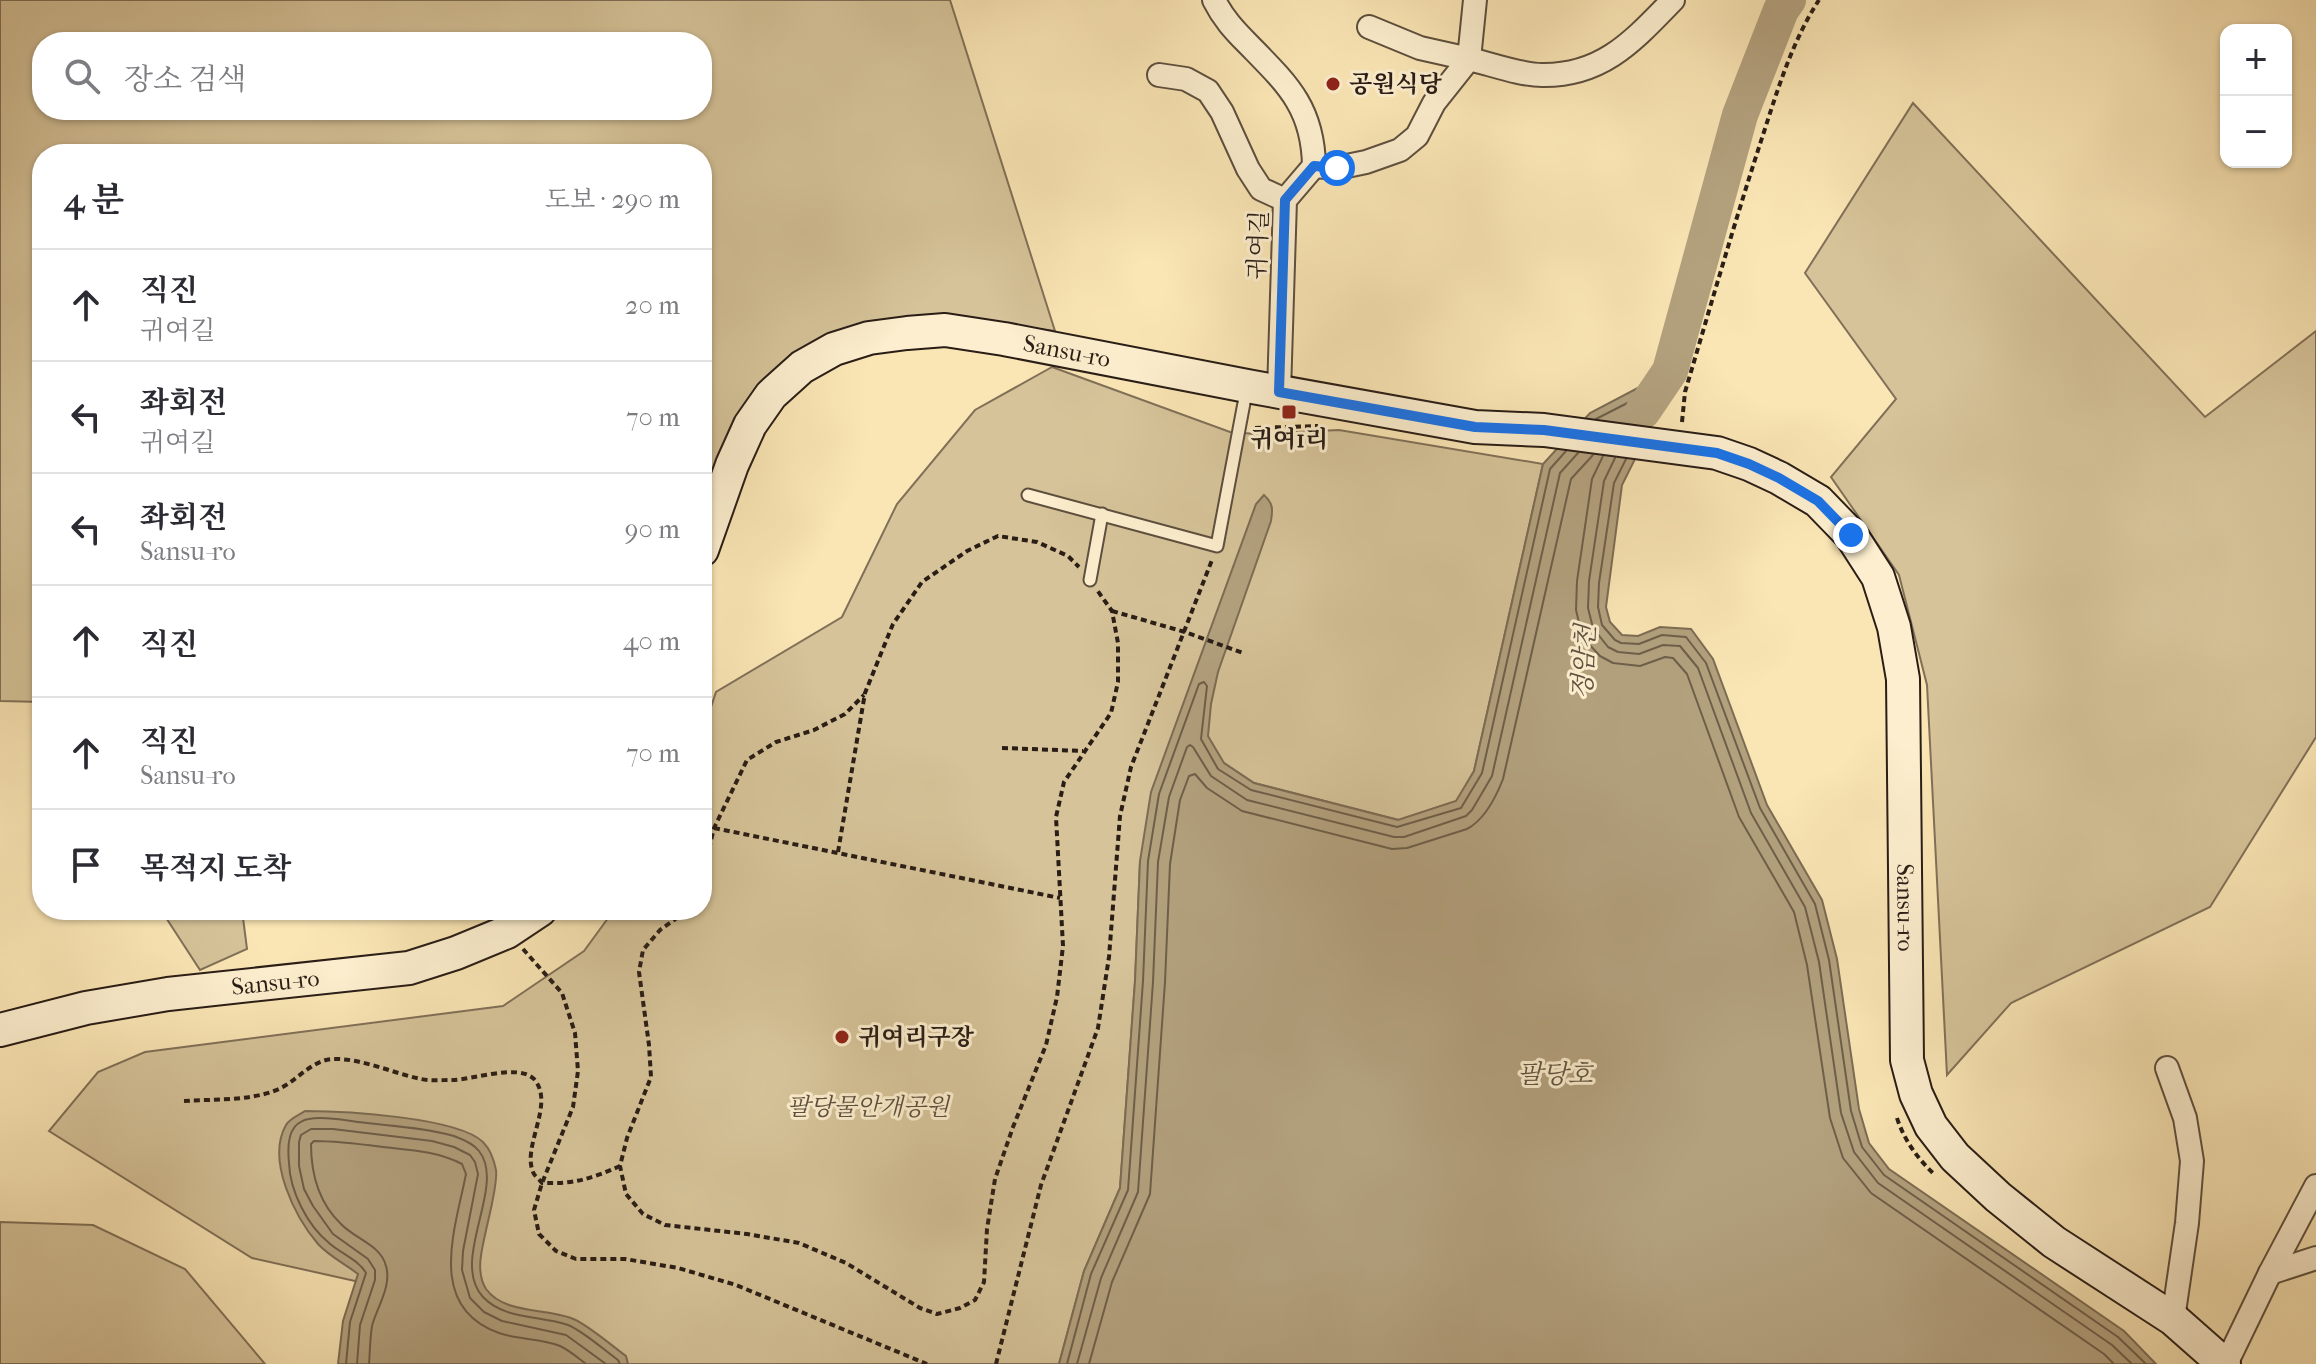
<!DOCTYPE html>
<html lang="ko">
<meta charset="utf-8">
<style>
body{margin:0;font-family:"IM FELL French Canon","Noto Serif KR",serif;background:#f2f2f3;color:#2b2b33}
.controls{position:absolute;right:24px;top:24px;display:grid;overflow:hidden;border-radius:16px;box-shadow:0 2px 6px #0004}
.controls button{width:72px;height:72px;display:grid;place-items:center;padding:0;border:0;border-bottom:2px solid #e1e1e2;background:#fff;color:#2b2b33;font:40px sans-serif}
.stop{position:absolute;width:24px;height:24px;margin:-18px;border:6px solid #1a73e8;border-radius:50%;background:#fff}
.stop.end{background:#1a73e8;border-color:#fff;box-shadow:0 2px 8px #0008}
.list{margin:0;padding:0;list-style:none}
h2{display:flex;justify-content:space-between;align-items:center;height:104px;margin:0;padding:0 32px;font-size:34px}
h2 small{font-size:26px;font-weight:400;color:#7c7c81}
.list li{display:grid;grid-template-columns:52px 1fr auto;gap:24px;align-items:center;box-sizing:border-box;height:112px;padding:0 32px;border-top:2px solid #e1e1e2}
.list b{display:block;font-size:30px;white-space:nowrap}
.list p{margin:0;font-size:26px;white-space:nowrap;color:#7c7c81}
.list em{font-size:26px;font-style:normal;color:#7c7c81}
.icon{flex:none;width:44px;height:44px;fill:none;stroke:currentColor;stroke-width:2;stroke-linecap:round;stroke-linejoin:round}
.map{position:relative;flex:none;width:2316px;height:1364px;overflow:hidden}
.search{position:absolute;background:#fff;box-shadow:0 2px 6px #0004;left:32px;top:32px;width:680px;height:88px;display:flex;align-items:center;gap:20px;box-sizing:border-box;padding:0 28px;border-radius:32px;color:#7c7c81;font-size:30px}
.panel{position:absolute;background:#fff;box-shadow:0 2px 6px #0004;left:32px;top:144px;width:680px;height:776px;border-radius:32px}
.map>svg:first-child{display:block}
.green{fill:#d6c399;stroke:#807058;stroke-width:2;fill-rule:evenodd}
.water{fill:#b3a17e;stroke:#7c6c54;stroke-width:2}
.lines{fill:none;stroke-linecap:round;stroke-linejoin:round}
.shore{stroke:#6e5f4a;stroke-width:2}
.river{stroke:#b3a17e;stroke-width:36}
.service-casing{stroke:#5d4f3e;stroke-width:15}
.minor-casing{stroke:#5d4f3e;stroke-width:26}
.secondary-casing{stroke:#291d16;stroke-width:36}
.path{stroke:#291d16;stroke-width:4;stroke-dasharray:6 4;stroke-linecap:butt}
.service{stroke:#fceece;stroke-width:11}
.minor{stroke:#fceece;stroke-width:22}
.secondary{stroke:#fceece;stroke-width:32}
.route{stroke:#1a73e8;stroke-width:10}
.poi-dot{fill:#8f2418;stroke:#fceece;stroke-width:3}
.labels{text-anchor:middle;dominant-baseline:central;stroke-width:6;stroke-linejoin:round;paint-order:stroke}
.poi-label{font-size:24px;font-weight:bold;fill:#291d16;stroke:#fceece;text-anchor:start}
.street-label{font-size:24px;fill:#291d16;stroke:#fceece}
.park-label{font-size:24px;font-style:italic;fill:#5d4f3d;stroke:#fceece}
.water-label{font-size:26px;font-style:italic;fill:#605240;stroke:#fceece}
</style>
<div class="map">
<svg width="2316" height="1364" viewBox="0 0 2316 1364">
<rect width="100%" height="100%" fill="#fae5b4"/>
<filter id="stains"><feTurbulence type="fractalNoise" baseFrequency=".0025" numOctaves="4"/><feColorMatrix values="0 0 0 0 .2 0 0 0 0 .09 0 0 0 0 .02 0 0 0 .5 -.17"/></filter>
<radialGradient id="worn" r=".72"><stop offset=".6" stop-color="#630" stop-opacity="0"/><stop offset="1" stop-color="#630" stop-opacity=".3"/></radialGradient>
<g class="green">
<path d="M0 0H950L1055 331 946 317 811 345 702 513V154H42V702L0 701ZM42 42H702V110H42Z"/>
<polygon points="1913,103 2205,417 2316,331 2316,737 2210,907 2011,1003 1947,1075 1927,685 1899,575 1831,477 1896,399 1805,273"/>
<polygon points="1052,367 1230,432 1256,434 1339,430 1543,464 1474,771 1457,801 1399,820 1254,783 1224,763 1140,861 1135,981 1120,1188 1084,1271 1059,1364 626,1364 355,1281 252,1258 49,1131 98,1072 145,1052 503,1006 584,951 614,910 702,910 702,734 716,692 842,617 897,504 975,410"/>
<polygon points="161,910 242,910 247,949 200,970"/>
<polygon points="0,1222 93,1225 185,1269 265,1364 0,1364"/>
</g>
<g class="water">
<path d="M1670 371 1657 415 1622 485 1606 607 1610 622 1622 635 1638 636 1660 627 1691 629 1713 659 1767 805 1822 900 1837 959 1859 1109 1869 1143 1889 1169 2124 1331 2156 1364H1059L1084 1271 1120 1188 1135 981 1140 861 1151 792 1256 504 1264 495C1273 503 1273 509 1271 521L1218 672 1211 704 1208 736 1224 763 1254 783 1398 820 1456 801 1474 771 1543 464 1590 413Z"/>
<path d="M305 1111C343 1111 457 1117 483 1142 490 1149 494 1160 496 1170 498 1184 488 1220 485 1235 481 1253 476 1273 486 1289 504 1314 545 1308 571 1318 586 1323 612 1346 626 1356L628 1364H338L343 1321 358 1274C345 1264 329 1256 318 1244 295 1217 266 1160 286 1125 289 1119 299 1115 305 1111Z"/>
</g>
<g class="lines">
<g class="shore">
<polyline points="1596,419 1651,391 1654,395 1643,425"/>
<polyline points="1603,456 1592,479 1577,581 1576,610 1581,631 1587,642 1600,656 1613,663 1640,666 1665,657 1673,658 1687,674 1739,817 1794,912 1807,965 1830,1118 1843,1158 1871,1193 2104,1354 2114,1364"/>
<polyline points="1615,458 1604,481 1589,581 1588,608 1593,628 1608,647 1618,652 1639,654 1663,645 1680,646 1698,668 1751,813 1805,907 1819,962 1841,1113 1854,1152 1878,1183 2112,1345 2132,1364"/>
<polyline points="1626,459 1614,483 1599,583 1598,607 1602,625 1615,640 1621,643 1639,644 1662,635 1686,637 1706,663 1760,808 1815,904 1829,960 1851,1111 1862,1147 1884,1175 2118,1337 2146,1364"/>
<path d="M346 1364 350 1322 366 1273C359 1260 340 1253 329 1243 307 1225 290 1191 289 1163 288 1153 287 1137 294 1128 296 1124 305 1119 309 1119 324 1116 343 1120 358 1122 389 1126 423 1127 454 1136 462 1139 474 1144 479 1151 507 1186 449 1260 483 1297 505 1320 539 1315 568 1325 583 1331 604 1350 618 1360L620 1364"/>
<polyline points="357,1364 360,1325 375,1280 375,1270 368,1259 333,1234 313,1206 304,1189 299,1166 299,1142 301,1135 311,1129 333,1129 432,1141 454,1147 470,1155 475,1162 478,1174 463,1251 462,1270 470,1298 484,1312 502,1321 566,1335 606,1364"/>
<path d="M369 1364C370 1352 370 1338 372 1326 377 1307 392 1286 386 1266 381 1245 355 1239 341 1224 319 1203 311 1174 311 1144L314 1141C337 1141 360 1144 383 1147 410 1150 437 1151 462 1164L466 1174C455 1230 426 1307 499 1333 518 1340 541 1338 560 1346 569 1350 578 1358 586 1364"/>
<polyline points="1067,1364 1091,1274 1128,1190 1143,981 1148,861 1159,794 1199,684 1204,682 1207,686 1201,739 1218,769 1251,790 1397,827 1461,808 1482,773 1550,469 1566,451"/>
<polyline points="1077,1364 1101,1278 1138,1192 1153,982 1158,862 1169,797 1187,747 1190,745 1193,747 1211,776 1247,800 1394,837 1404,837 1466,816 1472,810 1492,776 1560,473 1578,453"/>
<path d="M1089 1364 1112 1282 1150 1194 1165 982 1170 864 1180 800 1189 776 1195 774 1207 788 1242 811 1392 849 1407 848 1467 829C1484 820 1496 797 1503 779L1571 479 1593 455"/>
</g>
<polyline class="river" points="1643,411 1670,371 1740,115 1781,10 1788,0"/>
<g class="service-casing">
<g id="service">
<polyline points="1028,495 1217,546 1247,387"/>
<polyline points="1090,580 1102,514"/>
</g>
</g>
<g class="minor-casing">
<g id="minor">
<path d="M1214 0C1223 18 1234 30 1248 44 1287 84 1313 107 1314 166L1285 200 1279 392"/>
<polyline points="1369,27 1420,48 1469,59 1475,0"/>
<polyline points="1159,75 1186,79 1208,91 1222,112 1248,169 1261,189 1285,200"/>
<path d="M1314 166 1337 168 1366 162 1400 150 1417 136 1434 103 1469 59C1491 64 1520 75 1542 75 1603 76 1634 40 1673 0"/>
<polyline points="2167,1068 2185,1118 2192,1161 2187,1223 2173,1319"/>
<polyline points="2270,1273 2316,1258"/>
<polyline points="2226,1364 2270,1273 2316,1186"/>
</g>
</g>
<g class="secondary-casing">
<g id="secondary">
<path id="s1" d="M702 550 732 465 750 425 771 395 802 367 834 349 869 338 907 333 945 330 1004 339 1247 386 1475 427 1544 430 1717 453 1749 464 1779 478 1818 501 1851 535 1878 577 1894 627 1903 679 1907 1060 1916 1094 1931 1126 1955 1157 1998 1197 2054 1242 2173 1319 2224 1364"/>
<path id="s2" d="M0 1030 86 1008 168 994 409 968 456 953 507 932 540 910"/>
</g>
</g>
<g class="path">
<path d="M1682 422 1685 392C1710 308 1734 224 1761 141 1777 92 1791 43 1819 0"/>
<polyline points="1255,428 1318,426"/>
<polyline points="1112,611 1185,632 1243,653"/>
<polyline points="1002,748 1083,751"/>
<polyline points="714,828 1060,898"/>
<polyline points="838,852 865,693 893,624 922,582 967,551 998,536 1037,542 1068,556 1079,567"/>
<polyline points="702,878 714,828 747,760 776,742 814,730 845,714 864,695"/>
<polyline points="685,910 681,915 660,930 643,950 639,972 649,1045 651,1077 627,1138 620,1166 626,1194 643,1214 665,1225 747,1234 799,1243 846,1263 920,1308 937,1314 960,1308 975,1300 984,1282 987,1229 995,1179 1013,1127 1046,1045 1057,997 1063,946 1056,817 1064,782 1111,713 1118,682 1118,643 1112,611 1097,590"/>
<polyline points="523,949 562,993 575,1033 578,1071 573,1107 542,1183 534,1210 539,1234 556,1251 576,1259 625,1259 678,1268 736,1285 927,1364"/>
<path d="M184 1101C213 1099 247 1101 274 1091 295 1084 309 1061 332 1059 362 1058 392 1073 421 1079 431 1081 441 1080 451 1080 473 1080 518 1063 534 1079 556 1104 520 1148 534 1174 536 1177 540 1180 542 1183 575 1184 590 1179 620 1166"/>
<path d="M1897 1118C1904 1140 1918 1159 1934 1174"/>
<polyline points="996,1364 1041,1185 1098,1028 1109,957 1120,816 1131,767 1212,560"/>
</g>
<use href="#service" class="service"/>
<use href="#minor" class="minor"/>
<use href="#secondary" class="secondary"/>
</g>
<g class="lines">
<polyline class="route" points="1337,168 1314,166 1285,200 1279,392 1475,427 1544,430 1717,453 1749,464 1779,478 1818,501 1851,535"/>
</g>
<g class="poi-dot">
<circle cx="1333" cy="84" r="8"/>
<rect x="1281" y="404" width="16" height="16" rx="4"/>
<circle cx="842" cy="1037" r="8"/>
</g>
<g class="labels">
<g class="poi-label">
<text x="1349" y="84">공원식당</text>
<text x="1289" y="439" text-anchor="middle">귀여1리</text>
<text x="858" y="1037">귀여리구장</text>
</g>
<g class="street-label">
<text transform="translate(1258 245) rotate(-88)">귀여길</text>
<text stroke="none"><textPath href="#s1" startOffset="486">Sansu-ro</textPath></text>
<text stroke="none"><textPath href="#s1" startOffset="1688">Sansu-ro</textPath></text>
<text stroke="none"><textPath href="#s2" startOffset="280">Sansu-ro</textPath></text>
</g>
<g class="park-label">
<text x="868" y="1107">팔당물안개공원</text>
</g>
<g class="water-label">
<text transform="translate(1584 662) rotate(-87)">정암천</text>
<text x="1555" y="1074">팔당호</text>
</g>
</g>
<rect width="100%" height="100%" filter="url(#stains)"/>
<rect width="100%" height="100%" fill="url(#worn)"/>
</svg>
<div class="controls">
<button>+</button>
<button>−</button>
</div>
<div class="stop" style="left:1337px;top:168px"></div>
<div class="stop end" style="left:1851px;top:535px"></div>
<div class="search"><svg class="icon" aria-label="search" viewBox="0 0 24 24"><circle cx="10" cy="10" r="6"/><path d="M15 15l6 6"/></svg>장소 검색</div>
<section class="panel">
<h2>4 분<small>도보 · 290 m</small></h2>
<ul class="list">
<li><svg class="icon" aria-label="ahead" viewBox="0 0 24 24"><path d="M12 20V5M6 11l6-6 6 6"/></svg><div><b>직진</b><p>귀여길</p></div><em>20 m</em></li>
<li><svg class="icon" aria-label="left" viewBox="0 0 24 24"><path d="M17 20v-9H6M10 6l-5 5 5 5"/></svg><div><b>좌회전</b><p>귀여길</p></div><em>70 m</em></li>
<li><svg class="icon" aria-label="left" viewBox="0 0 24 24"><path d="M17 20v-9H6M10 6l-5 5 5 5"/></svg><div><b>좌회전</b><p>Sansu-ro</p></div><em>90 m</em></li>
<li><svg class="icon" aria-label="ahead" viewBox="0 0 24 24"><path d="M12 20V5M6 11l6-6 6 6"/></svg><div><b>직진</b></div><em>40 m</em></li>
<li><svg class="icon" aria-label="ahead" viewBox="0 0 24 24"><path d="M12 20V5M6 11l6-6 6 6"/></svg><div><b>직진</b><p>Sansu-ro</p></div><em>70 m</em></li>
<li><svg class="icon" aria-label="arrive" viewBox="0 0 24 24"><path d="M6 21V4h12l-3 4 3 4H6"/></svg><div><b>목적지 도착</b></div></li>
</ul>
</section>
</div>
